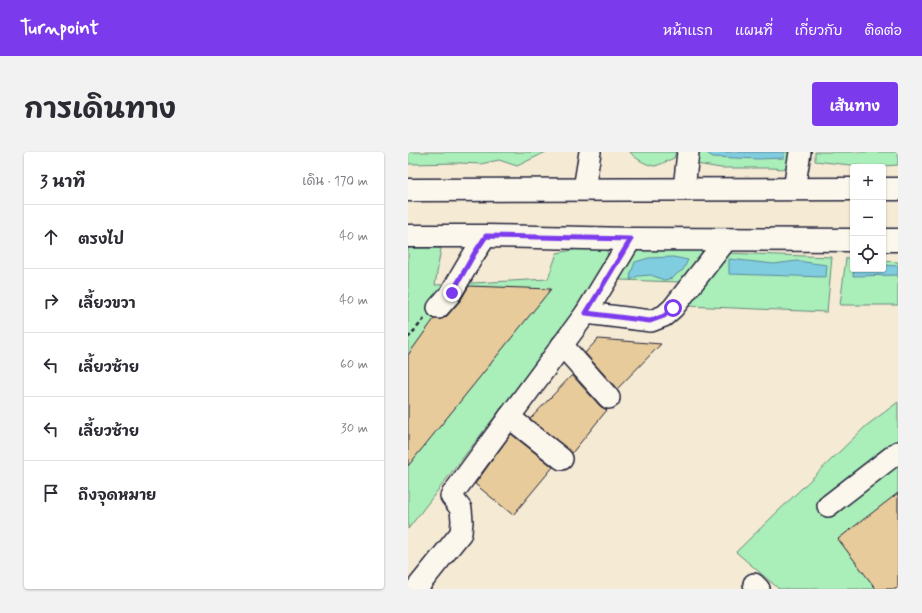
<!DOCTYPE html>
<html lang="th">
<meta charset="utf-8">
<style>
body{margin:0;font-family:Mynerve,"Playpen Sans Thai",sans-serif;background:#f2f2f3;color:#2b2b33}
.controls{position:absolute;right:12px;top:12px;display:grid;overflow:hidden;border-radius:4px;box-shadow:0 1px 3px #0004}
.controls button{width:36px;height:36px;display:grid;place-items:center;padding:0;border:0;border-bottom:1px solid #e1e1e2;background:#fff;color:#2b2b33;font:20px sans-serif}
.stop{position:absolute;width:12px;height:12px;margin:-9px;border:3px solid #7c3aed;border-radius:50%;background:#fff}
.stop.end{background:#7c3aed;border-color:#fff;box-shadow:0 1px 4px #0008}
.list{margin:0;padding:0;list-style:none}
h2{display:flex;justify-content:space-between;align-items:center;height:52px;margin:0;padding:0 16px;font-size:17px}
h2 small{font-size:13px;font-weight:400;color:#7c7c81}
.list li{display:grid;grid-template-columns:26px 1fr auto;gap:12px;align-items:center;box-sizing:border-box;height:64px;padding:0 16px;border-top:1px solid #e1e1e2}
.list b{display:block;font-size:15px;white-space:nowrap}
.list em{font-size:13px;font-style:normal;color:#7c7c81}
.icon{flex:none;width:22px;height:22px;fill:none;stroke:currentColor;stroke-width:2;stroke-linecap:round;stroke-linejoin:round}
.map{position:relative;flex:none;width:490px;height:437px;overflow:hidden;border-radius:4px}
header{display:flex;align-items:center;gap:24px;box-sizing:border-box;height:56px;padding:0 20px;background:#7c3aed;color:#fff}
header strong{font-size:19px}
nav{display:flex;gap:22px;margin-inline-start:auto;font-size:14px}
.intro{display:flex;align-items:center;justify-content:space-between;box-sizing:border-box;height:96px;padding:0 24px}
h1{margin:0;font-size:28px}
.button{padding:10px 18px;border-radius:4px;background:#7c3aed;color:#fff;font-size:14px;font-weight:700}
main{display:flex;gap:24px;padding:0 24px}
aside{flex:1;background:#fff;border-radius:4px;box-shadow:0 1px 3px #0004}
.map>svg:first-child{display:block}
.green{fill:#aaeeb9;stroke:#66887a}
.water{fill:#81cde0;stroke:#5b899e}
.building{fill:#e7cb9b;stroke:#22223b}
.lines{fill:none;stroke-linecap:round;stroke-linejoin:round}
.minor-casing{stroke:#22223b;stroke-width:24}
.major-casing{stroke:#22223b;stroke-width:25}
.path{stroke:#22223b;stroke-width:2.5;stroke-dasharray:4 3;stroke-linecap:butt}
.minor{stroke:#fbf7ec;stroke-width:21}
.major{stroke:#fbf7ec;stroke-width:22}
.route{stroke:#7c3aed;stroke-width:5}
</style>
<header>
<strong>Turnpoint</strong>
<nav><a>หน้าแรก</a><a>แผนที่</a><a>เกี่ยวกับ</a><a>ติดต่อ</a></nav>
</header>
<div class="intro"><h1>การเดินทาง</h1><a class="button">เส้นทาง</a></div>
<main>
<aside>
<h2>3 นาที<small>เดิน · 170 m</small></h2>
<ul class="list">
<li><svg class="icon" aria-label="ahead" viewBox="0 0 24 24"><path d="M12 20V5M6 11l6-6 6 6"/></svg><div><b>ตรงไป</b></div><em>40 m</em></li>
<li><svg class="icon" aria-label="right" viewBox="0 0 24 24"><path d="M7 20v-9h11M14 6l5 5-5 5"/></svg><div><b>เลี้ยวขวา</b></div><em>40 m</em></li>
<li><svg class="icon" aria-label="left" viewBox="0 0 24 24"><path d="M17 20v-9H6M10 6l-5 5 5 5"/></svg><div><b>เลี้ยวซ้าย</b></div><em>60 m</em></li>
<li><svg class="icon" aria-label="left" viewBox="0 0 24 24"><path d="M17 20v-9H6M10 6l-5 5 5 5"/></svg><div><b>เลี้ยวซ้าย</b></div><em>30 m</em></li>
<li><svg class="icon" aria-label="arrive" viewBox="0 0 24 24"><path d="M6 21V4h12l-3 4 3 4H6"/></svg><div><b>ถึงจุดหมาย</b></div></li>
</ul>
</aside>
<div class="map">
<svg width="490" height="437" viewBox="0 0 490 437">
<rect width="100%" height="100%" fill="#f5ead4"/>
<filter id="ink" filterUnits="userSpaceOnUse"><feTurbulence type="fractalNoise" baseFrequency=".025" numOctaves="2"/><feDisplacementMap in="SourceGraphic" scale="8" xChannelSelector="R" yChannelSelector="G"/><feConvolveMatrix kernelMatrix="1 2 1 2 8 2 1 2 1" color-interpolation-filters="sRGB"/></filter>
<g filter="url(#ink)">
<g class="green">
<polygon points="0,0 138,0 109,14 91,8 73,12 52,11 0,12"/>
<path d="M222 0H268L266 6C261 8 252 13 247 14 240 14 226 6 222 0Z"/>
<polygon points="290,0 384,0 384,10 375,17 364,16 313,16 288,12"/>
<polygon points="407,0 490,0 490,13 460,15 407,9"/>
<polygon points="180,95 199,98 201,113 193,127 0,377 0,96 33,96 27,133 140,127 149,101"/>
<polygon points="232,95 280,95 299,99 272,130 212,128 215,117"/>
<polygon points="318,101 424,105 419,160 279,154"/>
<polygon points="438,106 445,106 445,117 475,117 475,109 490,110 490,153 432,153"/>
<polygon points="490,250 490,437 371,437 328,400 458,274"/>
</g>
<g class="water">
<polygon points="297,0 376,0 376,6 350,7 305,5"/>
<polygon points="265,105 280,108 275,118 270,121 265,126 256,128 243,123 230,124 222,128 223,121 227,110 241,106"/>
<polygon points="321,107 366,112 389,109 419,113 418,125 321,122"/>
<polygon points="475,113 490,114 490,123 445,124 446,117 475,117"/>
</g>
<g class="building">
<polygon points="61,134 143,137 0,314 0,203 26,167 34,167 39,164 52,149"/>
<polygon points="190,187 253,192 209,237 177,201"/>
<polygon points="164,223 192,254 199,258 164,301 161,298 122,267"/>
<polygon points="103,282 145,315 105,363 67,332"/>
<polygon points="490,341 490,437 468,437 430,387"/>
</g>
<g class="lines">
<g class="minor-casing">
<g id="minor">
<polyline points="176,37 182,0"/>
<polyline points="276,37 280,0"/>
<polyline points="386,37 392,0"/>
<polyline points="30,156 43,141 66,102 78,84"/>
<polyline points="178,161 243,169 256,164 265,156 319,87"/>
<polyline points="154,193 201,246"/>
<polyline points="101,265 154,307"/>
<polyline points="420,354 490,300"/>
<polyline points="346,432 351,437"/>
<polyline points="8,437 53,381 54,369 53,357 43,344 178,161 223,87"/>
</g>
</g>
<g class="major-casing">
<g id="major">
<polyline points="475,37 490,37"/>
<polyline points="0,38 445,37"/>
<polyline points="0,84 78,84 223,87 445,88"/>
<polyline points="475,88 490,88"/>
</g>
</g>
<polyline class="path" points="0,186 17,166"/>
<use href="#minor" class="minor"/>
<use href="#major" class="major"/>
</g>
</g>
<g class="lines" filter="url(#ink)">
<polyline class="route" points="44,141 66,102 78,84 223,87 178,161 242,169 256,164 265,156"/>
</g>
</svg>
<div class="controls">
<button>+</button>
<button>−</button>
<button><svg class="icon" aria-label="locate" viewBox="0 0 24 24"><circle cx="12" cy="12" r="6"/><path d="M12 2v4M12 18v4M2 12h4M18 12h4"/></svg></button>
</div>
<div class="stop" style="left:265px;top:156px"></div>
<div class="stop end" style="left:44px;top:141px"></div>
</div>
</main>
